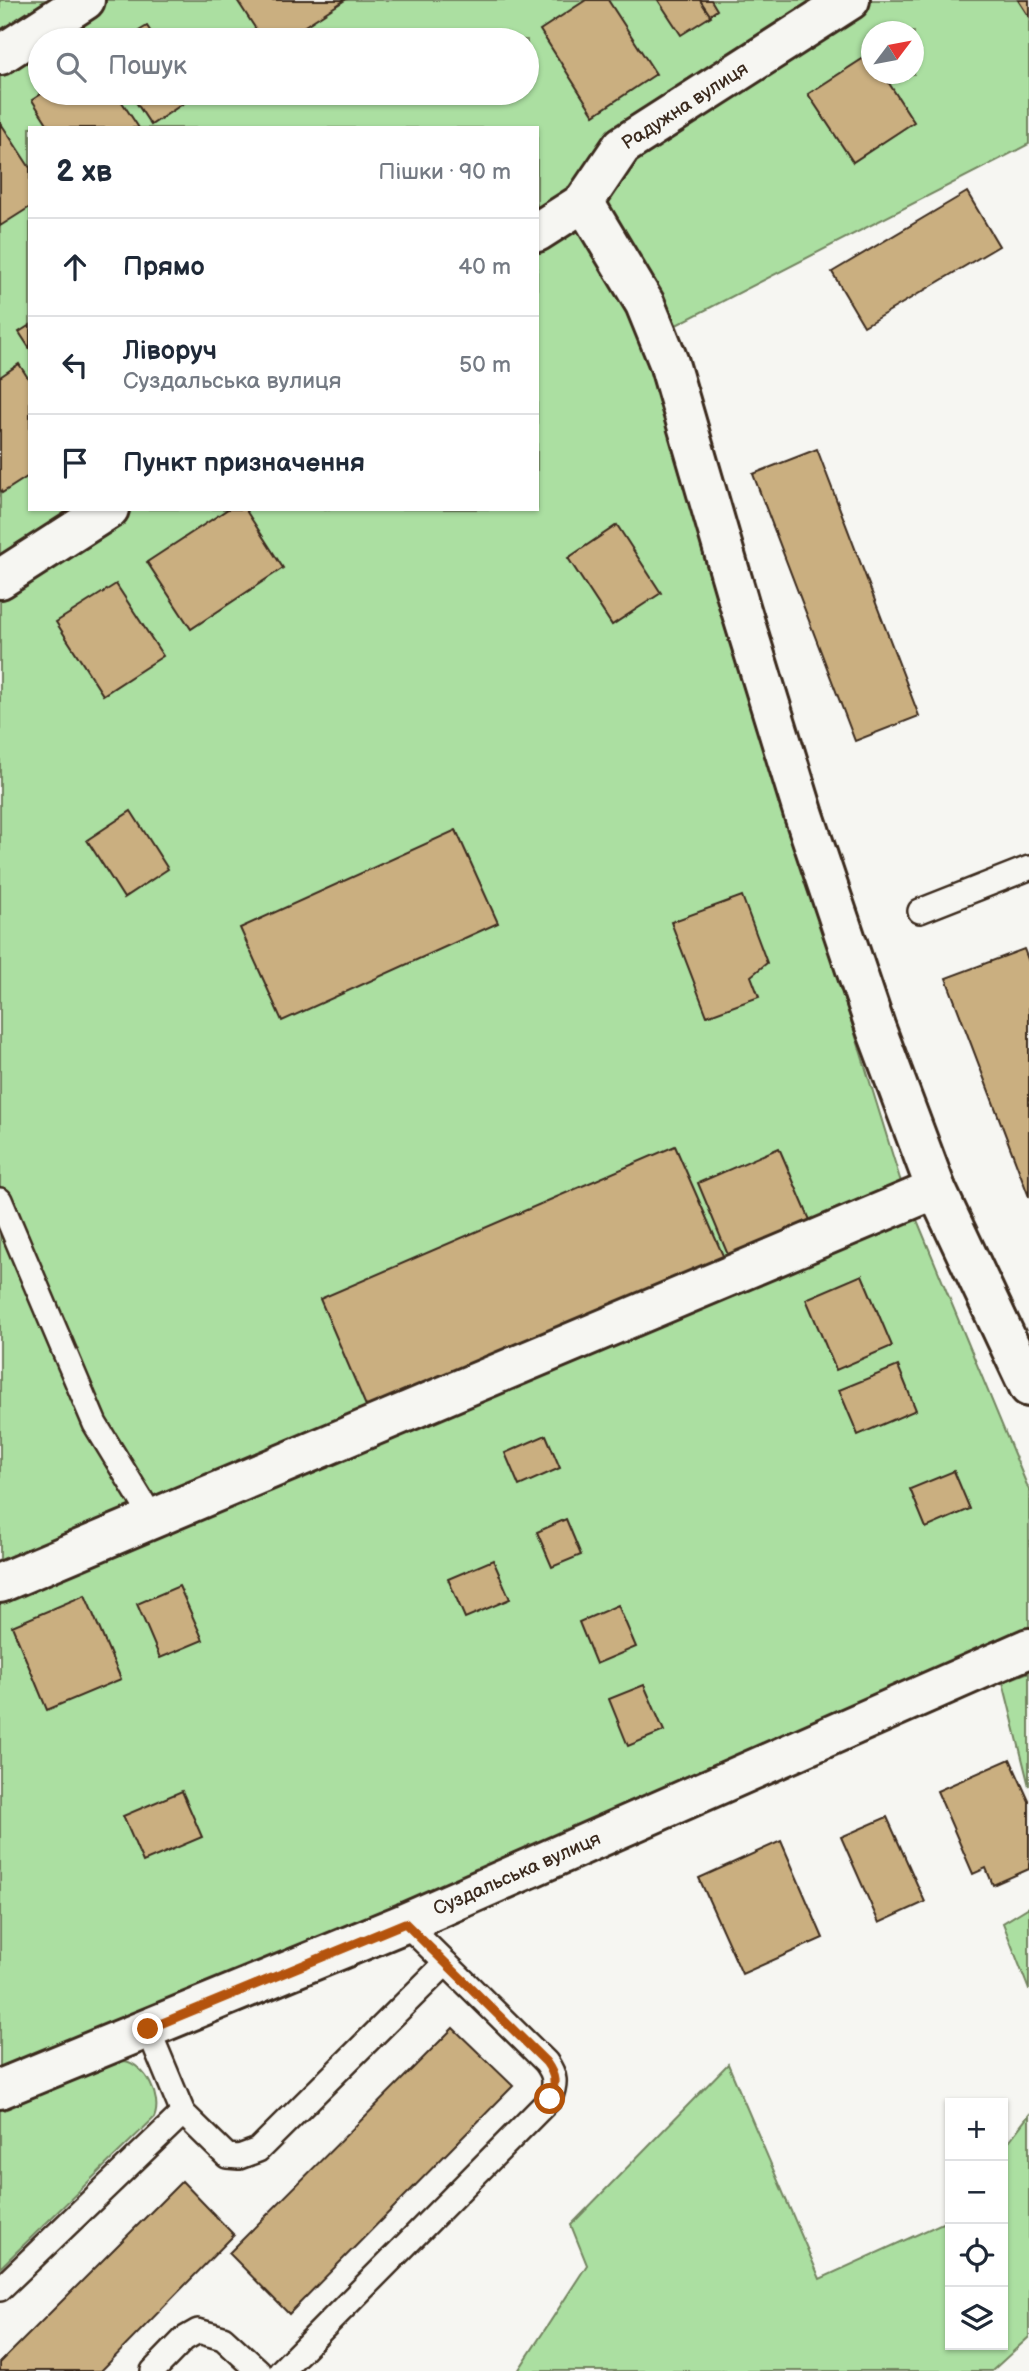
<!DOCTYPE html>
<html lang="uk">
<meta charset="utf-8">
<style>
body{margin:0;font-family:"Balsamiq Sans",sans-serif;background:#f6f6f7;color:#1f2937}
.controls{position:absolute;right:21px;bottom:21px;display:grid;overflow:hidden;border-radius:0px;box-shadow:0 2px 5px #0004}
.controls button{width:63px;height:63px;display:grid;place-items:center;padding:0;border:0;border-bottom:2px solid #e0e1e3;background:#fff;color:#1f2937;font:35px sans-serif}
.compass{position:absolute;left:861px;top:21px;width:63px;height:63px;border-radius:50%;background:#fff;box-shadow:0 2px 5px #0004;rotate:58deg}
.stop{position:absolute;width:21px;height:21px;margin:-16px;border:5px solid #b45309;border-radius:50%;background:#fff}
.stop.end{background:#b45309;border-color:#fff;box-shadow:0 2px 7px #0008}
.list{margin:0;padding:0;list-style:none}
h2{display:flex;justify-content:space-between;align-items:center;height:91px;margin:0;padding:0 28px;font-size:30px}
h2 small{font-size:23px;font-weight:400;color:#747a83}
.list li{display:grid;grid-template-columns:46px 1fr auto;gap:21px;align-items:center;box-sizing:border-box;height:98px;padding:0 28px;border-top:2px solid #e0e1e3}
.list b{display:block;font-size:26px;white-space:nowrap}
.list p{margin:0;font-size:23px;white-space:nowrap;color:#747a83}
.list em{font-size:23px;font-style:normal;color:#747a83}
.icon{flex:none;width:38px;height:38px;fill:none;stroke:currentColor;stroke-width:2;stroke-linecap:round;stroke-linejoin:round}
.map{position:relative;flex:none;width:1029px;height:2371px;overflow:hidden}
.search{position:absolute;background:#fff;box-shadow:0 2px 5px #0004;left:28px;top:28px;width:511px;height:77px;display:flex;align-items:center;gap:18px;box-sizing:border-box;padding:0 24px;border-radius:38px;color:#747a83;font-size:26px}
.panel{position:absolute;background:#fff;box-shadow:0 2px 5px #0004;left:28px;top:126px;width:511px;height:385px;border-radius:0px}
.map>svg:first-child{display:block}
.green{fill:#abdfa1;stroke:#738460;stroke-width:2;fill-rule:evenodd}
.building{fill:#caaf80;stroke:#3b2a1e;stroke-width:2}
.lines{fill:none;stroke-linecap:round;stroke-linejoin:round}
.lane-casing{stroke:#3b2a1e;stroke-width:28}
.street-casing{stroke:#3b2a1e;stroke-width:44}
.lane{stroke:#f6f6f2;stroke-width:23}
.street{stroke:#f6f6f2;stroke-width:38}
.route{stroke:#b45309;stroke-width:9}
.labels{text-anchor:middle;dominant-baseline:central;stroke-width:5;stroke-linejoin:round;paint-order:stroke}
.street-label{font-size:19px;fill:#3b2a1e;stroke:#f6f6f2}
</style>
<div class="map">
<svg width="1029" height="2371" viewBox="0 0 1029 2371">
<rect width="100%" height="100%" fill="#f6f6f2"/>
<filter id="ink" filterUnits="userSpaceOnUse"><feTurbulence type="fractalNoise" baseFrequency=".0143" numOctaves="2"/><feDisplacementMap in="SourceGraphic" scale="14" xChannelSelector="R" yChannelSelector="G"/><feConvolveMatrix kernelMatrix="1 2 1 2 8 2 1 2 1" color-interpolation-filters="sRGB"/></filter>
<g filter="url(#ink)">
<g class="green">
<path d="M0 0H1029V144L641 343 900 1179 1029 1490V1635L0 2074ZM872 32H914V74H872ZM40 40H527V93H40ZM30 128H537V509H30Z"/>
<polygon points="1029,1672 1029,1786 1003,1682"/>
<polygon points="1029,1907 1029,1990 1003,1923"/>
<path d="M125 2061C145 2065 163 2098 154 2118L0 2268V2110L115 2063Z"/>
<polygon points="728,2064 820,2279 947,2221 950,2217 950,2345 1003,2345 1003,2149 1029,2115 1029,2337 992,2371 518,2371 587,2265 571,2225"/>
</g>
<g class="building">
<polygon points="237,0 345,0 283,40 263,40"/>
<polygon points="586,0 608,0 656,74 594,115 540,30"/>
<polygon points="658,0 700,0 711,16 681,35"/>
<polygon points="700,0 711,0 717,10 710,15"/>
<polygon points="1018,0 1029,0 1029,17"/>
<polygon points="147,26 156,40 124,40"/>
<polygon points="870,54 872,74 883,74 914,122 853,162 808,94"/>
<polygon points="43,93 116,93 139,128 50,128 32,100"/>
<polygon points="130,93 190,93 193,97 151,125"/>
<polygon points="0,122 30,168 30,207 0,226"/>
<polygon points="967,192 999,246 864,326 832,272"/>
<polygon points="30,325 30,349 19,332"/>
<polygon points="19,364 30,381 30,475 2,493 0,489 0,377"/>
<polygon points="817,449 919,716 855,741 753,474"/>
<polygon points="228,509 245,509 283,568 191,629 147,562"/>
<polygon points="617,525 661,593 612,625 568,558"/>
<polygon points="116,584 163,656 103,695 56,622"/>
<polygon points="131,811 168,869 124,898 87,840"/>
<polygon points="456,830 498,923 282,1021 240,928"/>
<polygon points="742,896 767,963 751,976 759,997 707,1016 671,922"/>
<polygon points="1024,949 1029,962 1029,1197 946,978"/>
<polygon points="675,1146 728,1267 372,1420 320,1299"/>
<polygon points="779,1148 810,1220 728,1255 698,1183"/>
<polygon points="862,1275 892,1346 836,1370 806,1299"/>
<polygon points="898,1366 916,1410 858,1435 839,1390"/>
<polygon points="546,1435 560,1468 519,1486 505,1453"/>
<polygon points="954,1471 970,1509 926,1528 910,1489"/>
<polygon points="566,1519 581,1555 552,1567 537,1532"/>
<polygon points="493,1560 510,1599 465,1618 448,1579"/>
<polygon points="179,1586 203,1640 160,1658 137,1604"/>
<polygon points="85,1595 121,1679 47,1710 12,1626"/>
<polygon points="618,1605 636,1647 596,1664 579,1622"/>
<polygon points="644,1685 664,1731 628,1746 609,1699"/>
<polygon points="1010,1759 1029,1801 1029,1869 993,1885 986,1868 973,1874 937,1791"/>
<polygon points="182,1791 202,1837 143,1862 123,1816"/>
<polygon points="887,1817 925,1902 879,1923 841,1837"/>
<polygon points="781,1841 823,1938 742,1974 699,1878"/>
<polygon points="453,2028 513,2086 289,2314 229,2253"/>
<polygon points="182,2181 234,2235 101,2371 0,2371 0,2363"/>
</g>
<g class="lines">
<g class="lane-casing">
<g id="lane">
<polyline points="920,911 1029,868"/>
<polyline points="0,1200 95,1424 153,1519"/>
<polyline points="148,2029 183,2113"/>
<polyline points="0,2289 183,2113 227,2156 239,2157 258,2150 446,1963"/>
<polyline points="153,2371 184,2339 198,2331 223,2338 259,2371"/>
<path d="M281 2371 550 2099C556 2083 556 2076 546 2062L405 1923"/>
</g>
</g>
<g class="street-casing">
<g id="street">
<polyline points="0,55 85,0"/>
<polyline points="584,202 645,304 669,363 741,610 804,815 876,1029 936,1189 1029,1387"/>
<path id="s1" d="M537 232 584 202 622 146 850 0"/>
<polyline points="0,579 109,509"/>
<polyline points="0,1583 936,1189"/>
<path id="s2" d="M0 2089 405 1923 1029 1648"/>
</g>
</g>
<use href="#lane" class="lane"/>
<use href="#street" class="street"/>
</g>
</g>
<g class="lines" filter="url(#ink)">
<path class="route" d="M148 2029 405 1923 546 2062C556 2076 556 2083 550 2099"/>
</g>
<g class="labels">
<g class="street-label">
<text stroke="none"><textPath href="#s1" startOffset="198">Радужна вулиця</textPath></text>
<text stroke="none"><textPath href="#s2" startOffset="560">Суздальська вулиця</textPath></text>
</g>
</g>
</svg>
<div class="controls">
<button>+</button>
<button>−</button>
<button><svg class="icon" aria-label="locate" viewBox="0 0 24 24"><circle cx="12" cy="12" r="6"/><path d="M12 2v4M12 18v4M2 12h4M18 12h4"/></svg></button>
<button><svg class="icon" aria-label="layers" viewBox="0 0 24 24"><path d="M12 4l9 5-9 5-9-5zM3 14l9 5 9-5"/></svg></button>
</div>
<svg class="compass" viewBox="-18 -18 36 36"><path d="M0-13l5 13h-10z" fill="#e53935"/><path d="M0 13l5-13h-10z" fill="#747a83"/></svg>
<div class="stop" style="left:550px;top:2099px"></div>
<div class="stop end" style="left:148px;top:2029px"></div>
<div class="search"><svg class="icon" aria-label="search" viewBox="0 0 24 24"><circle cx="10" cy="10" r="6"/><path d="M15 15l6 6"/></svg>Пошук</div>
<section class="panel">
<h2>2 хв<small>Пішки · 90 m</small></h2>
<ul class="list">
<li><svg class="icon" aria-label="ahead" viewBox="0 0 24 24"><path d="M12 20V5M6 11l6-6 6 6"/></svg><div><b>Прямо</b></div><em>40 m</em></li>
<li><svg class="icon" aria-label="left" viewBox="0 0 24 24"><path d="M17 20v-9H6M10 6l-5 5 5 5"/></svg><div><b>Ліворуч</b><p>Суздальська вулиця</p></div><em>50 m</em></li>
<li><svg class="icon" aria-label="arrive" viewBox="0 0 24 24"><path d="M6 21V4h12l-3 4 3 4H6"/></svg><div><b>Пункт призначення</b></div></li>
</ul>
</section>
</div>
